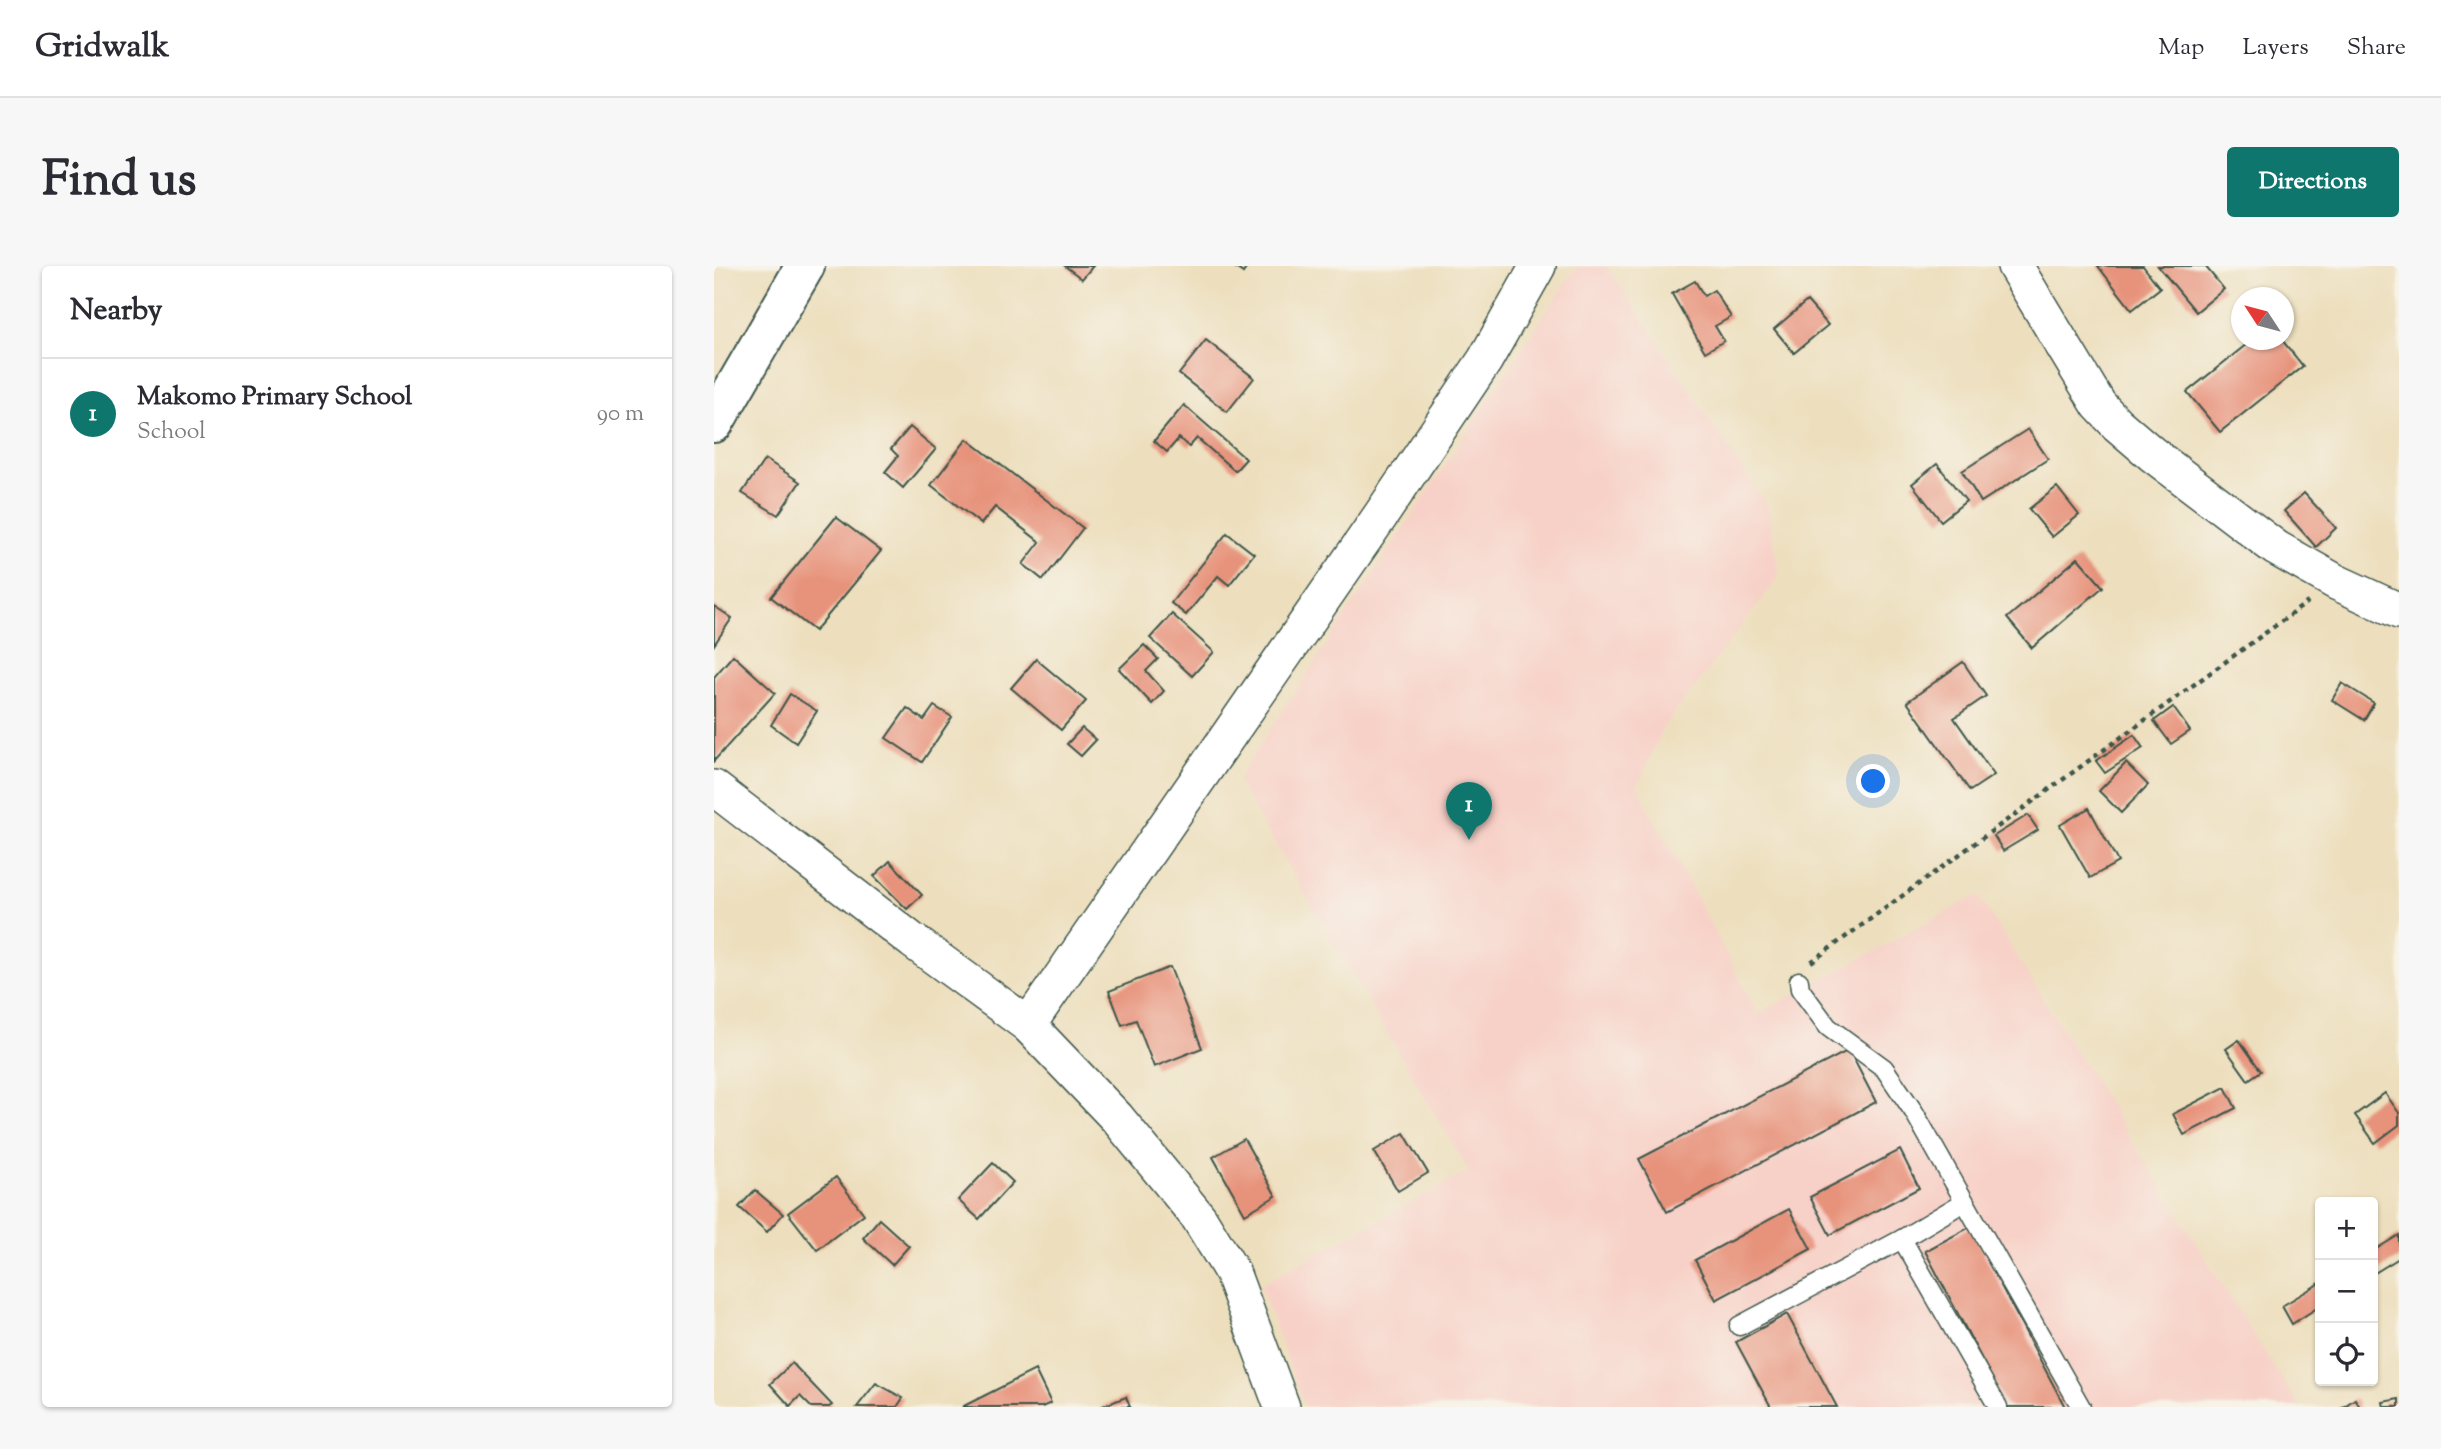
<!DOCTYPE html>
<meta charset="utf-8">
<style>
body{margin:0;font-family:"Sorts Mill Goudy",serif;background:#f7f7f7;color:#2b2b33}
.controls{position:absolute;right:21px;bottom:21px;display:grid;overflow:hidden;border-radius:7px;box-shadow:0 2px 5px #0004}
.controls button{width:63px;height:63px;display:grid;place-items:center;padding:0;border:0;border-bottom:2px solid #e1e1e2;background:#fff;color:#2b2b33;font:35px sans-serif}
.compass{position:absolute;left:1517px;top:21px;width:63px;height:63px;border-radius:50%;background:#fff;box-shadow:0 2px 5px #0004;rotate:306deg}
.you{position:absolute;left:1160px;top:516px;width:24px;height:24px;margin:-18px;border:5px solid #fff;border-radius:50%;background:#1a73e8;box-shadow:0 0 0 10px #1a73e833}
.badge{display:grid;place-items:center;width:46px;height:46px;border-radius:50%;background:#0f766e;color:#fff;font-size:23px;font-weight:700}
.pin{position:absolute;translate:-50% -58px;filter:drop-shadow(0 2px 4px #0008)}
.pin::after{content:'';position:absolute;top:37px;width:24px;height:21px;background:inherit;clip-path:polygon(0 0,100% 0,50% 100%)}
.list{margin:0;padding:0;list-style:none}
h2{display:flex;justify-content:space-between;align-items:center;height:91px;margin:0;padding:0 28px;font-size:30px}
h2 small{font-size:23px;font-weight:400;color:#7c7c81}
.list li{display:grid;grid-template-columns:46px 1fr auto;gap:21px;align-items:center;box-sizing:border-box;height:112px;padding:0 28px;border-top:2px solid #e1e1e2}
.list b{display:block;font-size:26px;white-space:nowrap}
.list p{margin:0;font-size:23px;white-space:nowrap;color:#7c7c81}
.list em{font-size:23px;font-style:normal;color:#7c7c81}
.icon{flex:none;width:38px;height:38px;fill:none;stroke:currentColor;stroke-width:2;stroke-linecap:round;stroke-linejoin:round}
.map{position:relative;flex:none;width:1685px;height:1141px;overflow:hidden;border-radius:7px}
header{display:flex;align-items:center;gap:42px;box-sizing:border-box;height:98px;padding:0 35px;background:#fff;border-bottom:2px solid #e1e1e2}
header strong{font-size:33px}
nav{display:flex;gap:38px;margin-inline-start:auto;font-size:24px}
.intro{display:flex;align-items:center;justify-content:space-between;box-sizing:border-box;height:168px;padding:0 42px}
h1{margin:0;font-size:49px}
.button{padding:18px 32px;border-radius:7px;background:#0f766e;color:#fff;font-size:24px;font-weight:700}
main{display:flex;gap:42px;padding:0 42px}
aside{flex:1;background:#fff;border-radius:7px;box-shadow:0 2px 5px #0004}
.map>svg:first-child{display:block}
.built{fill:#f7d1c8}
.building{fill:#e7937c}
.lines{fill:none;stroke-linecap:round;stroke-linejoin:round}
.lane-casing{stroke:#3e5549;stroke-width:21}
.street-casing{stroke:#3e5549;stroke-width:38}
.secondary-casing{stroke:#3e5549;stroke-width:42}
.path{stroke:#3e5549;stroke-width:4.5;stroke-dasharray:5 5;stroke-linecap:butt}
.lane{stroke:#fff;stroke-width:18}
.street{stroke:#fff;stroke-width:35}
.secondary{stroke:#fff;stroke-width:38}
</style>
<header>
<strong>Gridwalk</strong>
<nav><a>Map</a><a>Layers</a><a>Share</a></nav>
</header>
<div class="intro"><h1>Find us</h1><a class="button">Directions</a></div>
<main>
<aside>
<h2>Nearby<small></small></h2>
<ul class="list">
<li><span class="badge">1</span><div><b>Makomo Primary School</b><p>School</p></div><em>90 m</em></li>
</ul>
</aside>
<div class="map">
<svg width="1685" height="1141" viewBox="0 0 1685 1141">
<rect width="100%" height="100%" fill="#f7f3e8"/>
<filter id="ink" filterUnits="userSpaceOnUse"><feTurbulence type="fractalNoise" baseFrequency=".0143" numOctaves="2"/><feDisplacementMap in="SourceGraphic" scale="14" xChannelSelector="R" yChannelSelector="G"/><feConvolveMatrix kernelMatrix="1 2 1 2 8 2 1 2 1" color-interpolation-filters="sRGB"/></filter>
<filter id="wash" filterUnits="userSpaceOnUse"><feTurbulence type="fractalNoise" baseFrequency=".00686" numOctaves="4" result="noise"/><feDisplacementMap in="SourceGraphic" scale="28" xChannelSelector="R" yChannelSelector="G"/><feGaussianBlur stdDeviation="1.57" result="paint"/><feColorMatrix in="noise" values="0 0 0 0 0 0 0 0 0 0 0 0 0 0 0 0 0 1.4 0 .05"/><feComposite in="paint" operator="in"/></filter>
<g filter="url(#wash)">
<rect width="100%" height="100%" fill="#eddfbe"/>
<polygon class="built" points="863,0 893,0 1055,243 1065,311 949,462 923,520 1044,748 1264,629 1585,1141 591,1141 546,1019 755,905 523,514"/>
<g id="blocks">
<g class="building">
<polygon points="351,0 379,0 368,13"/>
<polygon points="519,0 534,0 529,7"/>
<polygon points="1384,0 1429,0 1446,22 1418,44"/>
<polygon points="1444,0 1491,0 1510,23 1482,46"/>
<polygon points="981,15 990,30 1000,24 1017,51 1001,60 1010,75 991,86 958,28"/>
<polygon points="1093,35 1114,59 1080,87 1060,63"/>
<polygon points="492,74 540,112 513,146 465,108"/>
<polygon points="1538,74 1568,74 1589,100 1506,166 1473,126"/>
<polygon points="470,139 532,193 521,205 483,172 475,181 465,172 453,186 440,175"/>
<polygon points="196,161 222,183 189,222 171,206 184,190 177,183"/>
<polygon points="1314,163 1334,193 1267,236 1248,205"/>
<polygon points="253,173 369,262 329,314 309,298 326,276 281,241 267,258 217,219"/>
<polygon points="51,193 86,216 64,249 28,227"/>
<polygon points="1223,198 1252,235 1227,255 1198,218"/>
<polygon points="1343,221 1365,249 1338,271 1315,243"/>
<polygon points="1590,227 1622,262 1602,281 1570,245"/>
<polygon points="122,251 167,285 101,365 57,331"/>
<polygon points="513,267 540,288 515,319 504,310 472,349 457,337"/>
<polygon points="1364,292 1389,321 1318,382 1293,352"/>
<polygon points="0,340 18,352 0,379"/>
<polygon points="458,348 500,386 478,410 436,372"/>
<polygon points="430,379 444,393 432,405 450,425 438,438 405,403"/>
<polygon points="19,389 61,427 0,495 0,411"/>
<polygon points="322,393 372,435 347,464 297,422"/>
<polygon points="1249,396 1272,430 1240,452 1280,509 1256,525 1193,436"/>
<polygon points="1628,417 1660,437 1650,454 1618,434"/>
<polygon points="76,428 103,445 82,477 57,459"/>
<polygon points="220,440 238,451 208,496 172,472 193,442 210,454"/>
<polygon points="1459,441 1476,465 1457,478 1440,455"/>
<polygon points="368,462 382,474 367,490 353,478"/>
<polygon points="1420,469 1429,482 1391,507 1382,495"/>
<polygon points="1412,497 1434,519 1407,547 1385,525"/>
<polygon points="1375,542 1404,596 1376,612 1346,559"/>
<polygon points="1314,549 1324,564 1289,585 1280,570"/>
<polygon points="176,595 208,629 193,643 160,610"/>
<polygon points="456,701 488,782 440,801 422,754 408,759 395,725"/>
<polygon points="1525,774 1547,805 1534,814 1512,783"/>
<polygon points="1135,784 1162,836 953,946 925,893"/>
<polygon points="1511,821 1522,842 1470,869 1459,848"/>
<polygon points="1671,827 1685,847 1685,859 1661,877 1641,849"/>
<polygon points="690,867 714,907 684,925 660,885"/>
<polygon points="530,873 562,930 531,948 499,891"/>
<polygon points="1186,884 1205,922 1116,969 1096,931"/>
<polygon points="279,897 299,916 265,953 244,934"/>
<polygon points="122,911 150,948 103,984 74,947"/>
<polygon points="41,924 69,948 53,966 25,941"/>
<polygon points="1075,943 1097,983 1002,1034 981,994"/>
<polygon points="165,953 195,980 178,999 149,972"/>
<polygon points="1256,961 1351,1141 1293,1141 1211,985"/>
<polygon points="1685,969 1685,992 1659,1008 1659,985"/>
<polygon points="1606,1017 1606,1040 1578,1058 1568,1040"/>
<polygon points="1073,1048 1123,1141 1057,1141 1022,1076"/>
<polygon points="78,1097 118,1139 115,1141 97,1141 86,1130 76,1140 56,1118"/>
<polygon points="321,1104 337,1137 328,1141 248,1141"/>
<polygon points="162,1117 189,1132 183,1141 143,1141"/>
<polygon points="412,1131 416,1141 386,1141"/>
<polygon points="1641,1133 1646,1141 1629,1141"/>
<polygon points="1685,1133 1685,1141 1670,1141 1669,1136"/>
</g>
</g>
</g>
<g filter="url(#ink)">
<use href="#blocks" fill-opacity="0" stroke="#3e5549" stroke-width="2"/>
<g class="lines">
<g class="lane-casing">
<g id="lane">
<polyline points="1085,715 1086,723 1114,761 1170,802 1200,846 1367,1141"/>
<polyline points="1188,973 1284,1141"/>
<polyline points="1025,1060 1188,973 1250,936"/>
</g>
</g>
<g class="street-casing">
<g id="street">
<polyline points="1301,0 1385,139 1403,158 1438,188 1562,282 1622,316 1685,345"/>
<polyline points="0,522 199,675 314,759 403,852 485,952 518,1006 568,1141"/>
<polyline points="314,759 667,249 771,94 824,0"/>
</g>
</g>
<g class="secondary-casing">
<polyline id="secondary" points="0,157 91,0"/>
</g>
<polyline class="path" points="1097,696 1594,336"/>
<use href="#lane" class="lane"/>
<use href="#street" class="street"/>
<use href="#secondary" class="secondary"/>
</g>
</g>
</svg>
<div class="controls">
<button>+</button>
<button>−</button>
<button><svg class="icon" aria-label="locate" viewBox="0 0 24 24"><circle cx="12" cy="12" r="6"/><path d="M12 2v4M12 18v4M2 12h4M18 12h4"/></svg></button>
</div>
<svg class="compass" viewBox="-18 -18 36 36"><path d="M0-13l5 13h-10z" fill="#e53935"/><path d="M0 13l5-13h-10z" fill="#7c7c81"/></svg>
<div class="you"></div>
<div class="pin badge" style="left:755px;top:574px">1</div>
</div>
</main>
